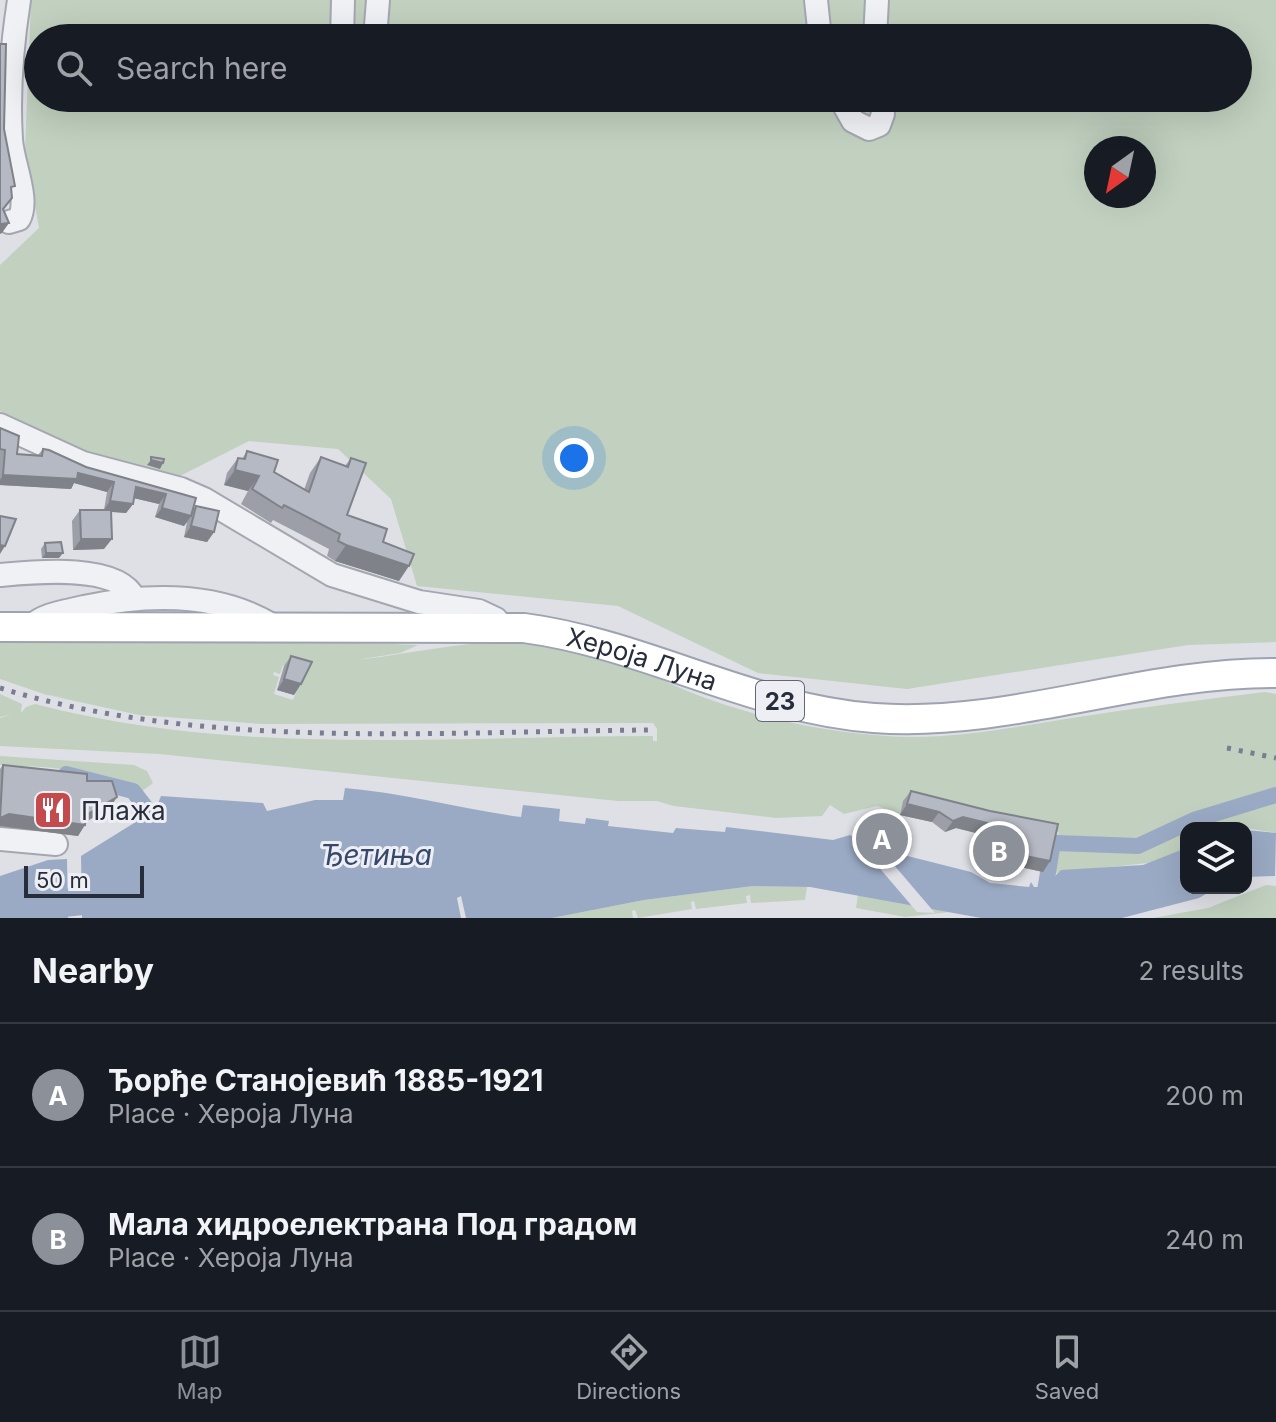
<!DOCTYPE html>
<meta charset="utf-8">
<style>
body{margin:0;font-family:Inter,sans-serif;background:#20242c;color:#f1f3f6}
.controls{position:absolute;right:24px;bottom:24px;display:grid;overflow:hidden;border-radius:16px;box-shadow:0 8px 32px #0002}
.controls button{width:72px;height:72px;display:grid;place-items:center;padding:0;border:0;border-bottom:2px solid #363941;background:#171b24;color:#f1f3f6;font:40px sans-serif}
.compass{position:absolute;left:1084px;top:136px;width:72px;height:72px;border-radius:50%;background:#171b24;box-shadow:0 8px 32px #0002;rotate:213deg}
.scale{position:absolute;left:24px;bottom:20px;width:120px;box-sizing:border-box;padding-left:8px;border:4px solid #282d3c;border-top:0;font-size:22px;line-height:28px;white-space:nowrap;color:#282d3c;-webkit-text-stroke:6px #edeff4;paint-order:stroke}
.you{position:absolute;left:574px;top:458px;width:28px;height:28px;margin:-20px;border:6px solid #fff;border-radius:50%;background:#1a73e8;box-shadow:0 0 0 12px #1a73e833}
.badge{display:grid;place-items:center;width:52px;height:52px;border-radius:50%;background:#8c9099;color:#fff;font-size:26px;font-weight:700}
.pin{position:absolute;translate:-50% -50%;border:4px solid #fff;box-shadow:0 2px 8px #0006}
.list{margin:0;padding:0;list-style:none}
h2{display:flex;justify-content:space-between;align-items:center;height:104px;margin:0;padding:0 32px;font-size:34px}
h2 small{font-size:26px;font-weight:400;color:#9ea1a6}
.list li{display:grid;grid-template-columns:52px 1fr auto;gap:24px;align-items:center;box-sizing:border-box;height:144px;padding:0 32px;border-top:2px solid #363941}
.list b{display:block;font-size:30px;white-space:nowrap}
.list p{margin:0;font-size:26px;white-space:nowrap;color:#9ea1a6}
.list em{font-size:26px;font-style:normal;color:#9ea1a6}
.icon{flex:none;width:44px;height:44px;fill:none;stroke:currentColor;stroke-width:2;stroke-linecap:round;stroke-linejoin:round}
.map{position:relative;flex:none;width:1276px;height:918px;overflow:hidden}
.search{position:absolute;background:#171b24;box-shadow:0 8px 32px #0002;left:24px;right:24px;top:24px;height:88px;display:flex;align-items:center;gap:20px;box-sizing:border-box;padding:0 28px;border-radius:44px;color:#9ea1a6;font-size:30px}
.sheet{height:392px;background:#171b24}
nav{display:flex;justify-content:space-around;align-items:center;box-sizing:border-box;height:112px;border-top:2px solid #363941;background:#171b24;font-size:22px;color:#9ea1a6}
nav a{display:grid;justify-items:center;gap:4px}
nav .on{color:#8c9099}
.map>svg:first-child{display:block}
.green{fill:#c1d0bf;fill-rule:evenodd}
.water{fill:#9baac4}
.pier{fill:#dee0e6}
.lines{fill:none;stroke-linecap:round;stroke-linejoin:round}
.canal{stroke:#9baac4;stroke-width:16}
.river{stroke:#9baac4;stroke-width:28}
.minor-casing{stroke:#a4a7b0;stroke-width:26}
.major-casing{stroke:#9ea3b1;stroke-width:32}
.minor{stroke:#f0f1f5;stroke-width:22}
.major{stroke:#fff;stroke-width:28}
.rail{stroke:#787e8f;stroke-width:5;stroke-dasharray:4 8;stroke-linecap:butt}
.wall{fill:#9c9fa8}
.shaded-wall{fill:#7f8288}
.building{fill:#b5b9c3;stroke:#7f8288;stroke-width:2}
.labels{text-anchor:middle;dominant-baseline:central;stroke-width:6;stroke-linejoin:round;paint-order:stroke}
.shield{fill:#edeff4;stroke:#636773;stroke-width:2}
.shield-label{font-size:24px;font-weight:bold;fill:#282d3c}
.street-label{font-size:26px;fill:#282d3c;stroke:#edeff4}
.poi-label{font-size:26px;fill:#282d3c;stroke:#edeff4;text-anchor:start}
.water-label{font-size:28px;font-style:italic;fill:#36476c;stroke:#edeff4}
</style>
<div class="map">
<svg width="1276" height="918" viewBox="0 0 1276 918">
<rect width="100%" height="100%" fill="#dee0e6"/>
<g class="green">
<path d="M31 0H1276V642L1188 645 907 689 758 673 618 606 417 586 391 499 338 449 249 441 174 479 89 455 0 411V265L39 228 25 150ZM38 38H1238V98H38ZM1096 148H1144V196H1096Z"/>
<path d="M0 640 316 641 418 645 400 653 356 660C416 654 475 637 536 644 570 648 610 656 642 670 665 681 689 693 714 701 765 719 820 730 874 735 940 742 1007 728 1072 718 1136 708 1200 700 1265 692L1276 694V789L1194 815 1137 841 1121 844 1056 838 1059 832 1028 831 903 802 900 814 877 806 844 814 830 805 822 816 776 818 674 806 657 801H618L159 754 0 746V718L12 714 0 717V694L22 704 21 713 26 707 35 704C236 757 447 736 653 736V741H657V729L653 723 262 724 139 715 52 696 72 698 47 695 0 679ZM283 665 305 672 293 700 274 694 279 677 273 675 274 672 280 674Z"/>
<path d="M0 756 134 765 147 771 153 783 141 792C120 769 32 766 0 765Z"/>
<polygon points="1276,800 1276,833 1246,828 1189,828"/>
<polygon points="1186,829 1186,848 1157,862 1055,873 1055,848 1129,853"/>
<polygon points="1266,885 1276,886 1276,918 1153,918 1208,908"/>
<polygon points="753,886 807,887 805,900 751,903 750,895 746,896 747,903 696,909 694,901 691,902 692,909 638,918 635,910 632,911 633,918 552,918 644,900"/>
<polygon points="858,895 950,912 905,917 856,908"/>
</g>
<g class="water">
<path d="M345 788C404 793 461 809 521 817L523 805 560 809 559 821 585 824 586 818 609 821 608 826 673 833 676 828 725 832 726 827 833 840 850 835 864 845 971 872 990 883 1029 887 1031 882 1034 887H1044L1061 870 1143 865 1186 848V888H1216L1199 898 1122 918H981L810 887 753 886 644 900 552 918H466L461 896 457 898 461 918H82L81 856 134 823 147 806 156 808 161 796 263 803 267 811 315 800H343Z"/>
<polygon points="1246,830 1276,833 1275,876 1246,877"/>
<polygon points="67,859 68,918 0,918 0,876 48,860"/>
</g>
<polygon class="pier" points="856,834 876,844 935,913 917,912 853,837"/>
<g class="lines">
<g class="canal">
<polyline points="66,774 133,791 157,822"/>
<polyline points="1056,843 1138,846 1194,820 1276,795"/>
<polyline points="1043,903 1052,848"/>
</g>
<polyline class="river" points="0,910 119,897"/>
<g class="minor-casing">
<g id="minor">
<polyline points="816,0 820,38"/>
<polyline points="342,38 343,0"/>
<polyline points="375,38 378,0"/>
<polyline points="875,38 877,0"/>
<polyline points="840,98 853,121 869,129 879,125 883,114 881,98"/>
<path d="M9 222 19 219C30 199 12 162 11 139 8 93 12 45 19 0"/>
<polyline points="0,425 83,463 181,489 204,499 332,575 419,602 479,611 496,619 501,626"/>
<path d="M0 575C33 572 118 563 134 598"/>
<path d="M31 626C46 613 65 612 84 607 146 594 215 591 272 625"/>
<polyline points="0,839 56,844"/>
</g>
</g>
<g class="major-casing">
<g id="major">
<path id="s1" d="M0 627 524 628C645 644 752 709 874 718 1009 728 1141 672 1276 673"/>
</g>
</g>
<use href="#minor" class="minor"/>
<use href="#major" class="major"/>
<g class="rail">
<path d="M0 688C205 751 440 731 653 730"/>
<polyline points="1227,748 1276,758"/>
</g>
</g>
<g class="wall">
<polygon points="0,428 17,454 38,455 43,449 86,467 196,498 193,510 196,506 214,532 207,542 184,537 187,522 184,526 155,517 159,504 134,498 133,504 126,513 111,512 104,549 73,550 72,521 80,510 104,510 107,492 74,483 71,489 0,485"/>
<polygon points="247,451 274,472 304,490 310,473 321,457 345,466 351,458 347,515 383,542 399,581 335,561 327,556 329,549 273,520 271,523 241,504 248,491 224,485 227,473 238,458 242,459"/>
<polygon points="45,543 59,558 42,558 41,549"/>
<polygon points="291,656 301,684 294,695 277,690 284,666"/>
<polygon points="3,765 87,781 110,808 86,822 78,836 0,826 0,769"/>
<polygon points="911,791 990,811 1050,861 1043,872 975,857 980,834 956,828 945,832 932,822 900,815 903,801"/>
</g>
<g class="shaded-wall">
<polygon points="9,223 2,233 0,234 0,224"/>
<polygon points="151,460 163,463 160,469 147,465"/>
<polygon points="235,470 259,476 248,491 224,485"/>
<polygon points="78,473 114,482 107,492 74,483 71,489 0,485 0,480 3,475"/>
<polygon points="136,487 166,494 159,504 129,497"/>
<polygon points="110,501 133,504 126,513 103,511"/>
<polygon points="162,508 191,516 184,526 155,517"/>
<polygon points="191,526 214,532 207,542 184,537"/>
<polygon points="81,539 112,539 104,549 73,550"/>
<polygon points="0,545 5,546 0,554"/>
<polygon points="346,545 409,566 399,581 335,561"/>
<polygon points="46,553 63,553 59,558 42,558"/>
<polygon points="284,679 301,684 294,695 277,690"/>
<polygon points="117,797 110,808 81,824 85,825 78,836 0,826 0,818 9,814 86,815"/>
<polygon points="907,804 939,812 932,822 900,815"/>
<polygon points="963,817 987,823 980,834 956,828 945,832 953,821"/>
<polygon points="982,847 1050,861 1043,872 975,857"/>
</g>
<g class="building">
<polygon points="0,44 6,44 4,129 15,186 11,187 12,198 3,209 9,223 0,224"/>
<polygon points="0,428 19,436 17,454 42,456 43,449 49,450 86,467 196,498 191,516 162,508 166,494 136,487 133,504 110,501 114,482 78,473 77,479 3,475 5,450 0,449"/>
<polygon points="247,451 278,460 274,472 309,492 321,457 348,467 351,458 366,463 347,515 387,529 383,542 414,554 409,566 346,545 338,541 340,534 284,505 282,508 252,489 259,476 235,470 238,458 245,459"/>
<polygon points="151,457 164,459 163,463 151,460"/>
<polygon points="196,506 219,511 214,532 191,526"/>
<polygon points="80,510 111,510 112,539 81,539"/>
<polygon points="0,516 16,519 5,546 0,545"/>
<polygon points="61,542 63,553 46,553 45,543"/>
<polygon points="291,656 312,662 301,684 284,679"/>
<polygon points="3,765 87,774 87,781 112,781 117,797 86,815 85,825 9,814 0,818"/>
<polygon points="911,791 990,811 1058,824 1050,861 982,847 987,823 963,817 953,821 939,812 907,804"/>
</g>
<defs>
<g id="restaurant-square" transform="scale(2)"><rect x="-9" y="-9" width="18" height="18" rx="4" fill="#c34b4d" stroke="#edeff4"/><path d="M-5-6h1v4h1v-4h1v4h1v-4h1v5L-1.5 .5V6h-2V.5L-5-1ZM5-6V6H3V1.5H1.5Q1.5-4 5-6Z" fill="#fff"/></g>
</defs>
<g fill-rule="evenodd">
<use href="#restaurant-square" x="53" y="810"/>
</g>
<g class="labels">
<rect class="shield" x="756" y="681" width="48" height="40" rx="6"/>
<g class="shield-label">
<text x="780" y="701">23</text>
</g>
<g class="street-label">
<text stroke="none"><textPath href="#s1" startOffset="646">Хероја Луна</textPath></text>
</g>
<g class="poi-label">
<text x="81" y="810">Плажа</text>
</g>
<g class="water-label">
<text x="376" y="855">Ђетиња</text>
</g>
</g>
</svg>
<div class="controls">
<button><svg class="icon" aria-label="layers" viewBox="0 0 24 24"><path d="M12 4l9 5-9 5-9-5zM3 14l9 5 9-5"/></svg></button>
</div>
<svg class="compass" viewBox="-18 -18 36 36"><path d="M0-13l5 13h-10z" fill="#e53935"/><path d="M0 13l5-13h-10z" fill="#9ea1a6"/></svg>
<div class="scale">50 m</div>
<div class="you"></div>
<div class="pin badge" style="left:882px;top:839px">A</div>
<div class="pin badge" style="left:999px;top:851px">B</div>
<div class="search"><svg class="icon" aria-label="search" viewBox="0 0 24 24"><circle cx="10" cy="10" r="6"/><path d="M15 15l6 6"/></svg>Search here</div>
</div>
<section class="sheet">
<h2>Nearby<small>2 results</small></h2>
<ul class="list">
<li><span class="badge">A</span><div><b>Ђорђе Станојевић 1885-1921</b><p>Place · Хероја Луна</p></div><em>200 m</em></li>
<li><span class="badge">B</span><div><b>Мала хидроелектрана Под градом</b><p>Place · Хероја Луна</p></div><em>240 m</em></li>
</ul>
</section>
<nav>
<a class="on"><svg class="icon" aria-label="map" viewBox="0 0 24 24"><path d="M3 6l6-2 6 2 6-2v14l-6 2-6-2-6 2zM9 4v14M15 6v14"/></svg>Map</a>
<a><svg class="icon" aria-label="directions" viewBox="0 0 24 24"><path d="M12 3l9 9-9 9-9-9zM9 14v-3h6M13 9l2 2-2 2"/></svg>Directions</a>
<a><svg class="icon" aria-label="saved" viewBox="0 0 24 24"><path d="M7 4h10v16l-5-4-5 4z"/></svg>Saved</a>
</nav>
